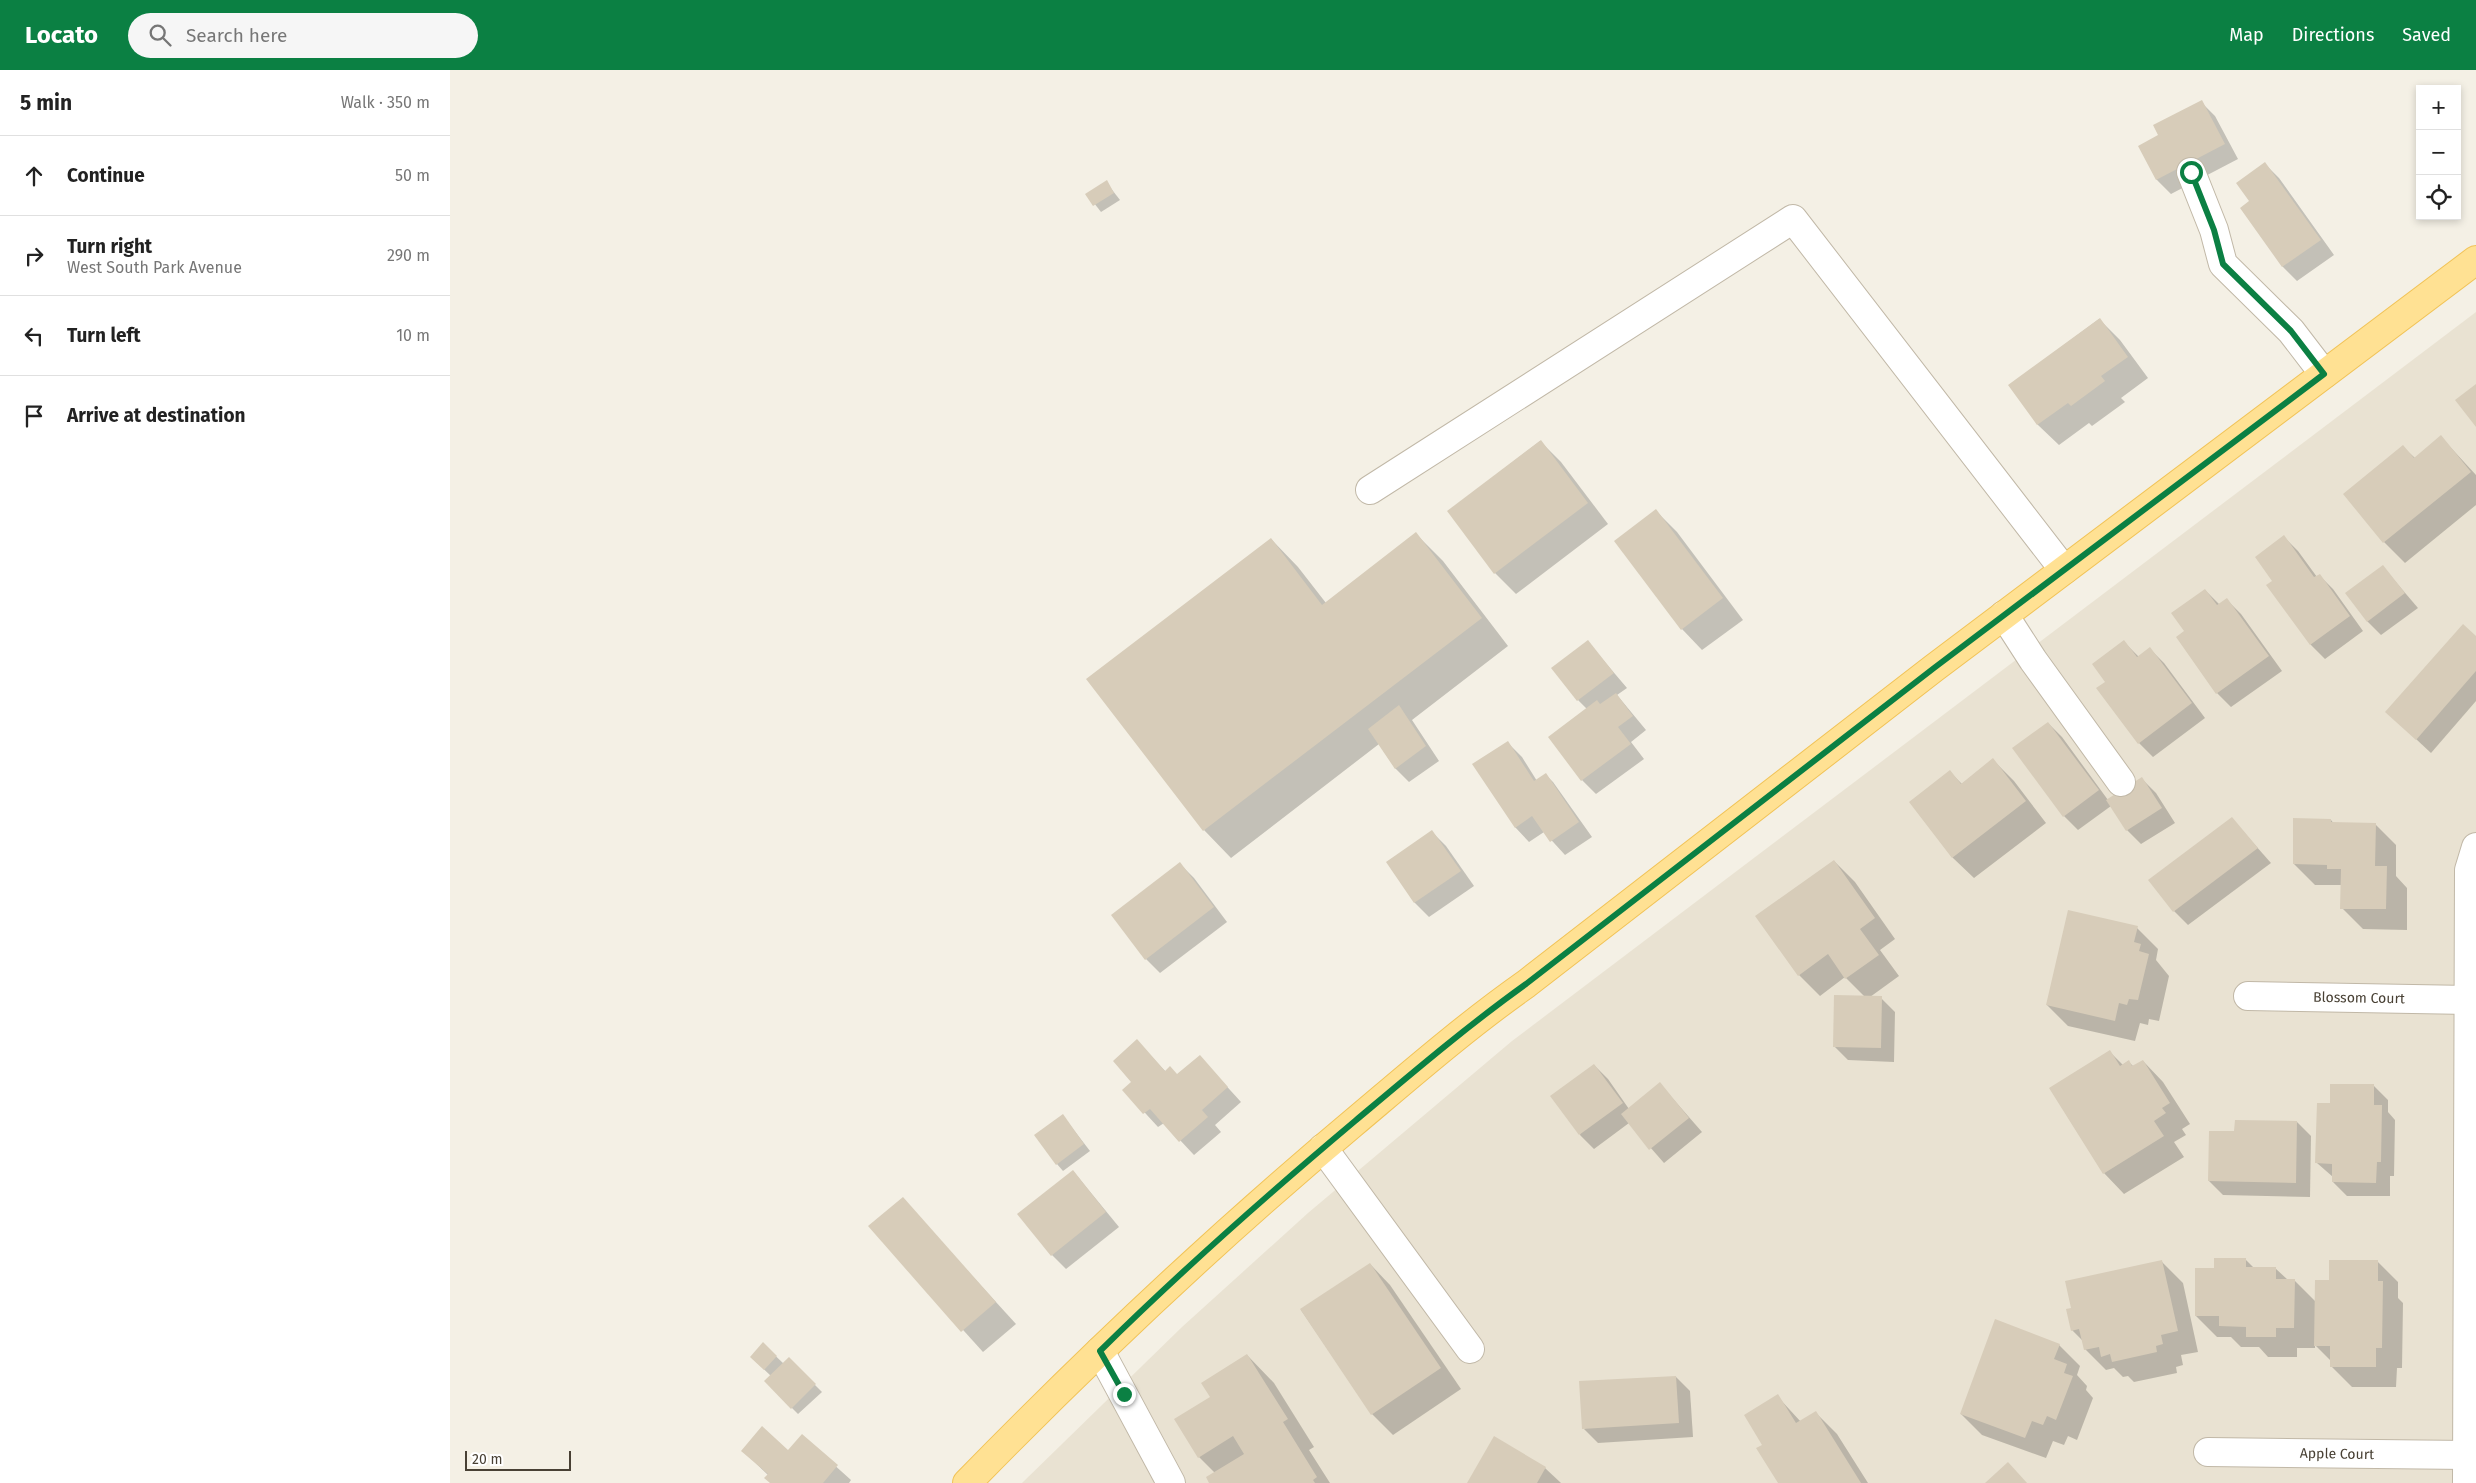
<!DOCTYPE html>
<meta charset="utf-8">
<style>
body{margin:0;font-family:"Fira Sans",sans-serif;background:#f6f6f6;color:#222}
.controls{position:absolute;right:15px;top:15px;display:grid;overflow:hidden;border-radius:0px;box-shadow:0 2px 8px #0003}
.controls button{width:45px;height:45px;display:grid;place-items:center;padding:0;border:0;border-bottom:1px solid #e0e0e0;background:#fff;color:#222;font:25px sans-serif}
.scale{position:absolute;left:15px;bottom:12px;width:106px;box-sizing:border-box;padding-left:5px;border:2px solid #484034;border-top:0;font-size:14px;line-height:18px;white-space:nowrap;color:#484034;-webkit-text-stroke:4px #fff;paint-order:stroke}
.stop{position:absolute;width:15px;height:15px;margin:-11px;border:4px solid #0b8043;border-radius:50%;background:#fff}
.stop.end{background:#0b8043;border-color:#fff;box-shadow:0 1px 5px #0008}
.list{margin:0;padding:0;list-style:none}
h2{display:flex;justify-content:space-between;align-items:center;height:65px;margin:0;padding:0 20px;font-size:21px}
h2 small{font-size:16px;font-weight:400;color:#767676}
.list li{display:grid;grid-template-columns:32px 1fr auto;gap:15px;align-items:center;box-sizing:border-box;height:80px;padding:0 20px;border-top:1px solid #e0e0e0}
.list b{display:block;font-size:19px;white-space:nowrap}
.list p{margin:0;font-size:16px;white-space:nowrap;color:#767676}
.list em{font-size:16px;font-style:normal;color:#767676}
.icon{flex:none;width:28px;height:28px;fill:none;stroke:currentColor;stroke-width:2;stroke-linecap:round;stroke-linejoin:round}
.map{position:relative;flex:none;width:2026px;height:1413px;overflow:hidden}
header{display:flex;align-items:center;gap:30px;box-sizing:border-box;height:70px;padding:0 25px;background:#0b8043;color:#fff}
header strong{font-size:24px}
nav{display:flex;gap:28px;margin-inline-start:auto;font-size:18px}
.search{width:350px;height:45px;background:#f6f6f6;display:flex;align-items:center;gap:12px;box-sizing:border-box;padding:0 18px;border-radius:28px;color:#767676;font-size:19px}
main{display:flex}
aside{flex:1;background:#fff}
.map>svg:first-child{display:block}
.residential{fill:#e9e2d2}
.shadow{fill:#0003}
.building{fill:#d7ccb9}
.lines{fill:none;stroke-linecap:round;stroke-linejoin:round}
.minor-casing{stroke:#c1b8a7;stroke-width:30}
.major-casing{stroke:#f1c357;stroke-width:30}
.minor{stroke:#fff;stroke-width:28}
.major{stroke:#ffe193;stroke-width:28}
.route{stroke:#0b8043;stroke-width:6}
.labels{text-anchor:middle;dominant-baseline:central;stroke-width:5;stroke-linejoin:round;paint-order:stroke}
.street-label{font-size:14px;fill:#484034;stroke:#fff}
</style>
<header>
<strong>Locato</strong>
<div class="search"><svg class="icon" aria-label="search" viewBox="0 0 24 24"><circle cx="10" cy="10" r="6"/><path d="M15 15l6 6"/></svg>Search here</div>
<nav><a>Map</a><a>Directions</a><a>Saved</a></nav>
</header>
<main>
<aside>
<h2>5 min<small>Walk · 350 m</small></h2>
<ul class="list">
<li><svg class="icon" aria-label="ahead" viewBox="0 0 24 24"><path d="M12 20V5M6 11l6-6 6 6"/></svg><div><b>Continue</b></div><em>50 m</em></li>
<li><svg class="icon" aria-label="right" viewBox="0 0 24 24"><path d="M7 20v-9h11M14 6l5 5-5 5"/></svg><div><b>Turn right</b><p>West South Park Avenue</p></div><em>290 m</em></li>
<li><svg class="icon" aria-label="left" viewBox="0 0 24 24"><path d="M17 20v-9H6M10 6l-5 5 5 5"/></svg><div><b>Turn left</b></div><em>10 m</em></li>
<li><svg class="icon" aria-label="arrive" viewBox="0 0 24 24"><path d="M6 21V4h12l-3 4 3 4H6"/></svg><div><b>Arrive at destination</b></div></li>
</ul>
</aside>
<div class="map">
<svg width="2026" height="1413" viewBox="0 0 2026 1413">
<rect width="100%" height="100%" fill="#f4f0e5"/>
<polygon class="residential" points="2026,242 2026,1413 572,1413 732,1257 858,1143 1062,971"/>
<g class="shadow">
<polygon points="1751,32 1765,46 1788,89 1721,124 1707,110 1690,77 1710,66"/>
<polygon points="1815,94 1829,108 1884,185 1847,211 1833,197 1791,138 1801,131"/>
<polygon points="656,112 670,130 651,142 637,124"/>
<polygon points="1649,249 1670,270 1698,308 1671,328 1675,332 1642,356 1639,353 1609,375 1588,355 1560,315"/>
<polygon points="1991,367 2026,405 2026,435 1955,493 1934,472 1953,377 1965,388"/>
<polygon points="1090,371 1111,392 1158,454 1066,524 1045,503 999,441"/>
<polygon points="1206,441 1227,462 1293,550 1252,580 1232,559"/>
<polygon points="966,464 993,491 1058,576 962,650 989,691 959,712 945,698 929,674 781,788 754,760 821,469 848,497 876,533"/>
<polygon points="1834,467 1848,481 1867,507 1869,505 1883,519 1913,561 1875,589 1861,575 1818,515 1823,511"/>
<polygon points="1933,497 1968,538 1931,565 1917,551"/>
<polygon points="1755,520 1770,535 1777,530 1791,544 1832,601 1781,637 1767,623 1736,562"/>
<polygon points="2026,567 2026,631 1981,683 1937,642"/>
<polygon points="1137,571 1177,618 1167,625 1196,660 1181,672 1194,689 1146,724 1132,710 1137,639 1128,630"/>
<polygon points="1674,572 1689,587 1700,579 1714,593 1755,648 1703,687 1689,673 1657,612"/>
<polygon points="1598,653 1612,667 1658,730 1692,709 1706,723 1725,753 1691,774 1677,760 1661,736 1628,760 1614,746 1564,679"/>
<polygon points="1058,673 1072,687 1087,711 1096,705 1103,712 1142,767 1115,785 1094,762 1079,772 1065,757"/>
<polygon points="1543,690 1564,711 1596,753 1524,808 1503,788 1460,732 1500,702 1512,714"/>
<polygon points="1782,749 1821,793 1738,855 1724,841"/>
<polygon points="1881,750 1884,754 1925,754 1946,775 1946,806 1957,818 1957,860 1913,859 1892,838 1892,815 1865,815 1844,794"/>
<polygon points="982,762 996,776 1024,816 979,847 965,833 937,792"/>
<polygon points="1384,791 1405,812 1445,869 1430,880 1449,906 1420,927 1431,928 1445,942 1444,992 1398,990 1384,976 1415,927 1395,907 1370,926 1349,905"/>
<polygon points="730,794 744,808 777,852 710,903 696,889"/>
<polygon points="1687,858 1708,879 1706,890 1719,906 1709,951 1699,949 1698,955 1690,953 1685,971 1618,956 1597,935"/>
<polygon points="687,971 716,1002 728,1005 750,987 791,1032 765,1055 771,1062 744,1085 714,1053 708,1057 674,1020 683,1012"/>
<polygon points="1660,982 1673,995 1678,991 1684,997 1693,991 1713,1012 1740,1054 1732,1059 1736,1065 1724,1072 1734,1087 1674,1124 1654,1103"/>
<polygon points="1144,995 1158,1009 1179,1039 1210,1014 1252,1062 1214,1093 1179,1053 1144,1079 1130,1065"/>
<polygon points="1924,1016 1938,1030 1938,1042 1945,1050 1944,1106 1940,1106 1940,1126 1897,1126 1883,1112 1883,1107 1867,1093 1881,1035"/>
<polygon points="613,1046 640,1081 613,1101 607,1094"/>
<polygon points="1847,1052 1861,1066 1860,1127 1773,1125 1759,1111 1785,1062"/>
<polygon points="623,1101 669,1157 616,1199 602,1185"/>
<polygon points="452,1129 566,1254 533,1282 420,1157"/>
<polygon points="1796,1190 1804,1198 1825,1198 1838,1210 1844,1210 1866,1232 1881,1212 1927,1191 1948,1212 1948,1228 1953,1233 1952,1298 1947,1298 1946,1317 1902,1317 1881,1296 1881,1291 1865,1275 1865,1278 1847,1278 1847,1287 1818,1287 1809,1277 1791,1277 1781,1267 1767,1267 1746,1246 1765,1200"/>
<polygon points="1712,1192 1733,1213 1748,1282 1731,1285 1733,1295 1726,1297 1727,1303 1684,1312 1678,1306 1673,1307 1664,1298 1656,1300 1635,1279 1633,1271 1622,1260 1623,1238"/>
<polygon points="920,1194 940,1215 1011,1319 943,1365 922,1344 851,1240"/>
<polygon points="313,1274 334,1294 339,1289 372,1322 348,1344 316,1312 321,1306 301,1287"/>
<polygon points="1609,1275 1630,1296 1627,1305 1637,1316 1636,1320 1643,1328 1627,1370 1618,1366 1614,1375 1603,1371 1596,1388 1532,1365 1511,1344"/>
<polygon points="797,1285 824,1313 864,1377 859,1380 880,1413 761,1413 765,1403 749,1387 761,1327"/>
<polygon points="1226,1307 1240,1321 1243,1367 1148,1373 1134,1359"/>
<polygon points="1327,1326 1351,1352 1366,1343 1387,1364 1418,1413 1329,1413 1313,1375"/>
<polygon points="352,1366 401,1410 399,1413 321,1413 318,1405 293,1381 339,1381"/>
<polygon points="1095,1398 1111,1413 1018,1413"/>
</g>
<g class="building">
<polygon points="1752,30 1775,74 1706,110 1688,76 1708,65 1703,55"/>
<polygon points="1815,92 1871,170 1832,197 1790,138 1799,131 1786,113"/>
<polygon points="657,110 664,123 643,136 635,124"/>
<polygon points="1650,248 1678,287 1651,306 1655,311 1621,336 1618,333 1587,355 1558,315"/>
<polygon points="2026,314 2026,357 2005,330"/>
<polygon points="1991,365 2021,402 1933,473 1893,424 1953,375 1964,388"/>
<polygon points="1091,370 1138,433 1044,504 997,441"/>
<polygon points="1206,439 1273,528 1231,560 1164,471"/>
<polygon points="966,462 1032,548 753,761 636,609 821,468 872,535"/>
<polygon points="1834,465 1864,507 1870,504 1900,546 1860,575 1816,515 1822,511 1805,487"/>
<polygon points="1933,495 1955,523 1917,552 1895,523"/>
<polygon points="1755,519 1767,535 1777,528 1819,586 1766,624 1726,567 1734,561 1721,543"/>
<polygon points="2013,554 2026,566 2026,601 1966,670 1935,642"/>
<polygon points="1138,570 1164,603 1127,631 1101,598"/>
<polygon points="1674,570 1687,587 1700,577 1742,633 1688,674 1646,618 1655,612 1642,594"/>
<polygon points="1166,623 1183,646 1168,657 1181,674 1131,711 1098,667 1147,630 1150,634"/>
<polygon points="949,635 976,676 945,699 918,659"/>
<polygon points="1598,652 1649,720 1613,747 1562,678"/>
<polygon points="1058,671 1084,711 1096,703 1129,752 1100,772 1082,746 1065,758 1022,694"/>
<polygon points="1543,688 1576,731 1502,788 1459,732 1500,700 1511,714"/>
<polygon points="1692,707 1712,738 1676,761 1656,730"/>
<polygon points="1782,747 1808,778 1723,842 1698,810"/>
<polygon points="1843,748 1881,749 1881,752 1926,753 1925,796 1937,796 1936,839 1890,839 1891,799 1877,799 1877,795 1843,794"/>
<polygon points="982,760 1011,801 964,833 936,792"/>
<polygon points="1384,790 1425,848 1410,859 1429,885 1395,909 1378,884 1348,906 1305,846"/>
<polygon points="730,792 764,837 695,890 661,845"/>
<polygon points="1618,840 1688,856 1684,872 1691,874 1689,881 1699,884 1688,930 1679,929 1677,935 1669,933 1665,951 1596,935"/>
<polygon points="1384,925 1432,926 1431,978 1383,977"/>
<polygon points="687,969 715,1001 720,996 727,1004 750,985 778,1017 752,1040 758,1047 729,1072 700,1039 693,1044 672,1020 681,1012 663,991"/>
<polygon points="1660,980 1670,996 1679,990 1682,996 1693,990 1720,1033 1712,1038 1716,1043 1704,1051 1714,1066 1653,1104 1599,1018"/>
<polygon points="1144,994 1173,1033 1129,1065 1100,1026"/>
<polygon points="1210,1012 1239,1048 1199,1080 1171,1044"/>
<polygon points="1880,1014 1924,1014 1924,1035 1932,1035 1931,1092 1927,1092 1926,1113 1882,1112 1882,1094 1865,1093 1867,1033 1880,1033"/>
<polygon points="613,1044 634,1074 606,1095 584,1065"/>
<polygon points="1785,1050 1847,1051 1846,1113 1758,1111 1759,1061 1784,1061"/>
<polygon points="623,1100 656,1142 601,1186 567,1144"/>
<polygon points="453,1127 546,1232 511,1262 418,1156"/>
<polygon points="1764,1188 1796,1188 1796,1197 1826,1197 1826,1209 1845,1209 1844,1258 1826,1258 1826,1267 1796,1267 1796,1257 1769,1256 1769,1246 1745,1246 1745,1198 1764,1198"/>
<polygon points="1712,1190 1728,1261 1711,1265 1713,1274 1706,1276 1707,1282 1662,1292 1660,1284 1651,1287 1649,1277 1634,1280 1629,1259 1621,1261 1616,1239 1621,1238 1615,1211"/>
<polygon points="1879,1190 1928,1190 1928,1211 1933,1211 1932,1278 1926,1278 1926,1297 1880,1297 1880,1276 1864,1276 1865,1210 1879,1210"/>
<polygon points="920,1193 991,1298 921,1345 850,1239"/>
<polygon points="1545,1249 1610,1274 1604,1289 1617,1294 1614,1303 1623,1306 1606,1350 1597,1346 1593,1355 1582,1351 1575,1368 1510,1344"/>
<polygon points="313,1272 327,1286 314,1300 300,1287"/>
<polygon points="797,1284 838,1349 833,1352 867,1407 863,1410 865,1413 759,1413 756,1407 794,1384 783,1366 748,1388 724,1349 760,1327 751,1313"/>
<polygon points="339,1287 366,1314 341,1339 314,1311"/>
<polygon points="1226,1306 1229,1353 1132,1359 1129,1311"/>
<polygon points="1328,1324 1346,1353 1366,1341 1411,1413 1328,1413 1306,1378 1312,1375 1294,1345"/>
<polygon points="312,1356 338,1380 352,1364 388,1395 373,1413 320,1413 314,1408 318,1404 291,1381"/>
<polygon points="1044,1366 1096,1397 1087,1413 1017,1413"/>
<polygon points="1558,1392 1577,1413 1535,1413"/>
</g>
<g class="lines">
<g class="minor-casing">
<g id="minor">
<polyline points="1741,102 1764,160 1773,194 1841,261 1874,304"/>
<polyline points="920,420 1343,149 1614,500"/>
<polyline points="1554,545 1583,590 1671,712"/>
<polyline points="1798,926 2019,930"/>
<polyline points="873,1078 1020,1279"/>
<polyline points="650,1281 721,1413"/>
<polyline points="1758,1382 2017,1385"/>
<polyline points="2017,1413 2019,800 2026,777"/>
</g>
</g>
<g class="major-casing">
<path id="major" d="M517 1413C640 1287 767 1167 902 1054 959 1006 1015 957 1076 914L1484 598 2026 190"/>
</g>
<use href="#minor" class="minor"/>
<use href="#major" class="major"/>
</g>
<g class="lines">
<path class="route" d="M674 1324 650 1281C731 1201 817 1125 905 1051 961 1004 1016 957 1076 914L1484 598 1874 304 1841 261 1773 194 1764 160 1741 102"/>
</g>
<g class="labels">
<g class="street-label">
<text transform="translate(1909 928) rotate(1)">Blossom Court</text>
<text transform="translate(1887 1384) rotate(1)">Apple Court</text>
</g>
</g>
</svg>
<div class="controls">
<button>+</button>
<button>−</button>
<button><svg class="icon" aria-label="locate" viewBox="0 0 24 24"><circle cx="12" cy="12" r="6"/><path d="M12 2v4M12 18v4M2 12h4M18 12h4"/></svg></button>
</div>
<div class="scale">20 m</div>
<div class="stop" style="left:1741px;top:102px"></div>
<div class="stop end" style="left:674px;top:1324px"></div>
</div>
</main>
